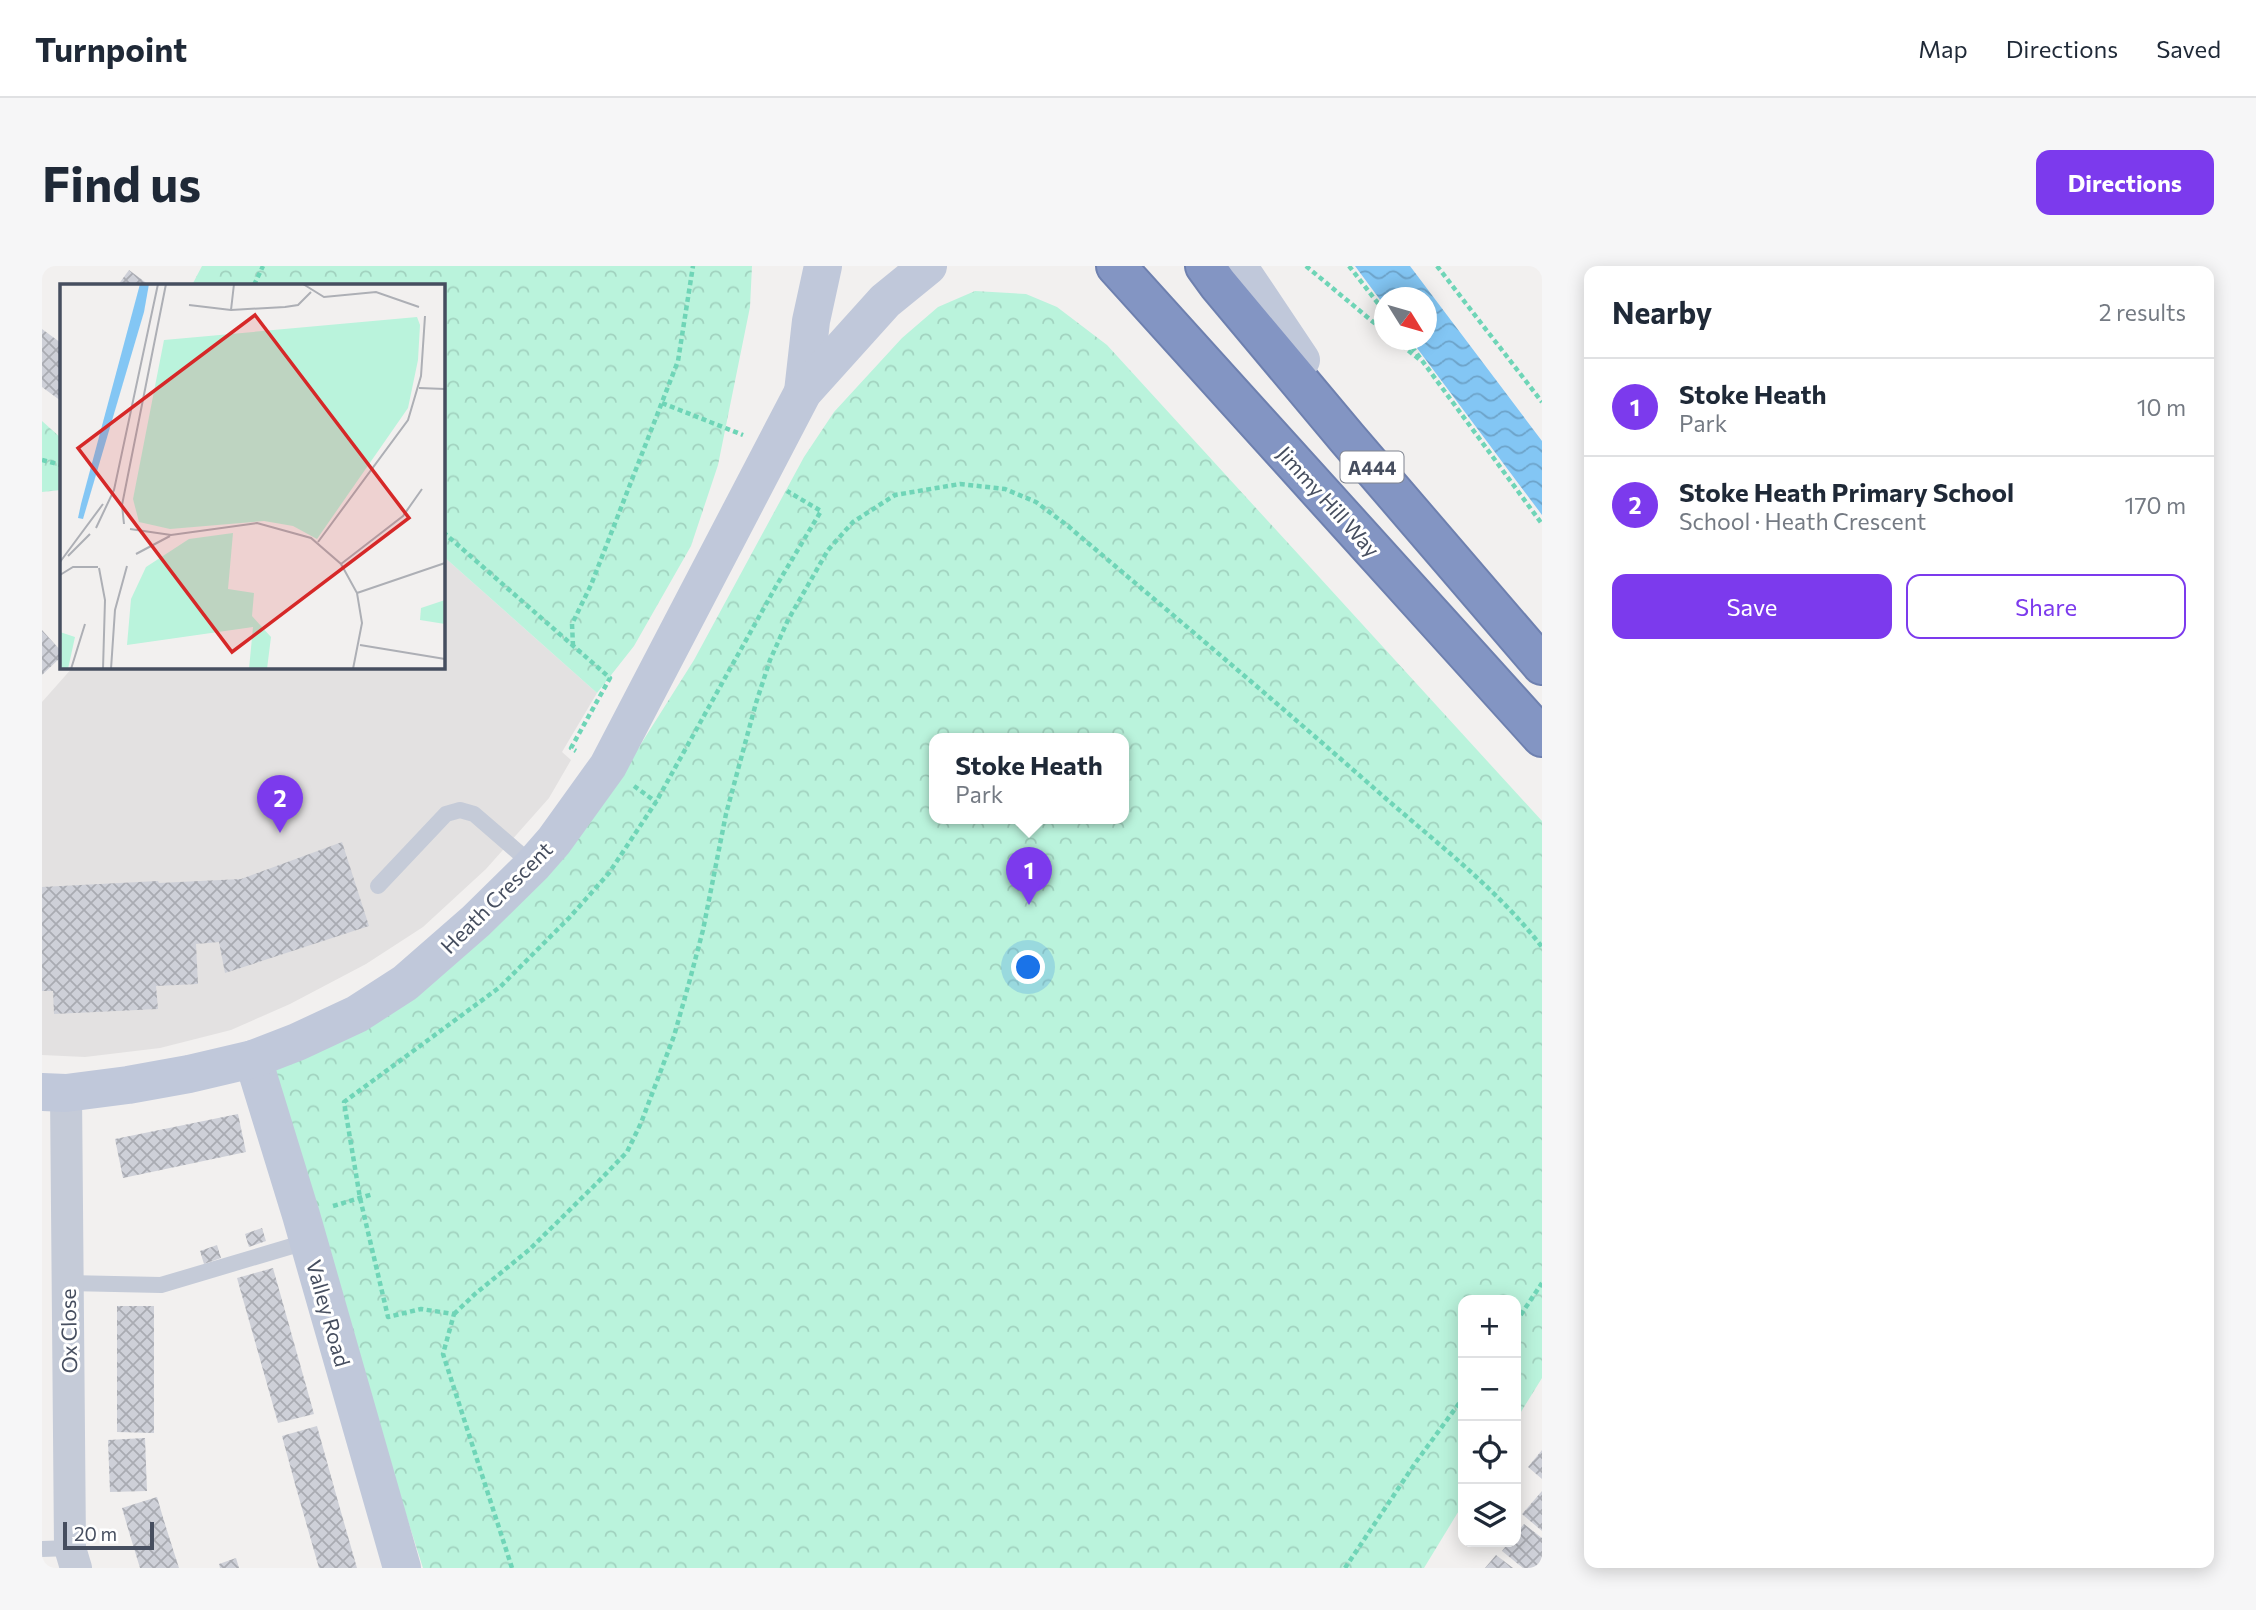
<!DOCTYPE html>
<meta charset="utf-8">
<style>
body{margin:0;font-family:Commissioner,sans-serif;background:#f6f6f7;color:#1f2937}
.controls{position:absolute;right:21px;bottom:21px;display:grid;overflow:hidden;border-radius:14px;box-shadow:0 4px 18px #0003}
.controls button{width:63px;height:63px;display:grid;place-items:center;padding:0;border:0;border-bottom:2px solid #e0e1e3;background:#fff;color:#1f2937;font:35px sans-serif}
.compass{position:absolute;left:1332px;top:21px;width:63px;height:63px;border-radius:50%;background:#fff;box-shadow:0 4px 18px #0003;rotate:127deg}
.scale{position:absolute;left:21px;bottom:18px;width:91px;box-sizing:border-box;padding-left:7px;border:4px solid #464e5f;border-top:0;font-size:19px;line-height:24px;white-space:nowrap;color:#464e5f;-webkit-text-stroke:5px #fff;paint-order:stroke}
.you{position:absolute;left:987px;top:702px;width:24px;height:24px;margin:-18px;border:5px solid #fff;border-radius:50%;background:#1a73e8;box-shadow:0 0 0 10px #1a73e833}
.badge{display:grid;place-items:center;width:46px;height:46px;border-radius:50%;background:#7c3aed;color:#fff;font-size:23px;font-weight:700}
.pin{position:absolute;translate:-50% -58px;filter:drop-shadow(0 2px 4px #0008)}
.pin::after{content:'';position:absolute;top:37px;width:24px;height:21px;background:inherit;clip-path:polygon(0 0,100% 0,50% 100%)}
.popup{position:absolute;left:887px;top:467px;width:200px;height:91px;box-sizing:border-box;display:grid;place-content:center;border-radius:14px;background:#fff;filter:drop-shadow(0 2px 5px #0005);font-size:23px;white-space:nowrap;color:#747a83}
.popup b{font-size:26px;color:#1f2937}
.popup::after{content:'';position:absolute;left:50%;top:100%;margin-left:-14px;border:14px solid transparent;border-top-color:#fff}
.list{margin:0;padding:0;list-style:none}
h2{display:flex;justify-content:space-between;align-items:center;height:91px;margin:0;padding:0 28px;font-size:30px}
h2 small{font-size:23px;font-weight:400;color:#747a83}
.list li{display:grid;grid-template-columns:46px 1fr auto;gap:21px;align-items:center;box-sizing:border-box;height:98px;padding:0 28px;border-top:2px solid #e0e1e3}
.list b{display:block;font-size:26px;white-space:nowrap}
.list p{margin:0;font-size:23px;white-space:nowrap;color:#747a83}
.list em{font-size:23px;font-style:normal;color:#747a83}
.actions{display:flex;gap:14px;padding:21px 28px}
.actions a{flex:1;padding:16px 0;border:2px solid #7c3aed;border-radius:14px;text-align:center;font-size:24px;color:#7c3aed}
.actions .main{background:#7c3aed;color:#fff}
.icon{flex:none;width:38px;height:38px;fill:none;stroke:currentColor;stroke-width:2;stroke-linecap:round;stroke-linejoin:round}
.map{position:relative;flex:none;width:1500px;height:1302px;overflow:hidden;border-radius:14px}
header{display:flex;align-items:center;gap:42px;box-sizing:border-box;height:98px;padding:0 35px;background:#fff;border-bottom:2px solid #e0e1e3}
header strong{font-size:33px}
nav{display:flex;gap:38px;margin-inline-start:auto;font-size:24px}
.intro{display:flex;align-items:center;justify-content:space-between;box-sizing:border-box;height:168px;padding:0 42px}
h1{margin:0;font-size:49px}
.button{padding:18px 32px;border-radius:14px;background:#7c3aed;color:#fff;font-size:24px;font-weight:700}
main{display:flex;gap:42px;padding:0 42px}
aside{flex:1;background:#fff;border-radius:14px;box-shadow:0 4px 18px #0003}
.map>svg:first-child{display:block}
.education{fill:#e3e1e1}
.park{fill:url(#park-crowns);fill-rule:evenodd}
.water{fill:url(#water-waves)}
.building{fill:url(#building-cross-hatch)}
.lines{fill:none;stroke-linecap:round;stroke-linejoin:round}
.highway-casing{stroke:#6e80af;stroke-width:42}
.path{stroke:#6fd5b7;stroke-width:4.5;stroke-dasharray:5 3.5;stroke-linecap:butt}
.lane{stroke:#c5cbd8;stroke-width:16}
.street{stroke:#c5cbd8;stroke-width:32}
.secondary{stroke:#c0c8da;stroke-width:38}
.highway{stroke:#8395c3;stroke-width:38}
.labels{text-anchor:middle;dominant-baseline:central;stroke-width:6;stroke-linejoin:round;paint-order:stroke}
.shield{fill:#fff;stroke:#7e838f;stroke-width:2}
.shield-label{font-size:19px;font-weight:bold;fill:#464e5f}
.street-label{font-size:21px;fill:#464e5f;stroke:#fff}
.inset-road{fill:none;stroke:#adafb5;stroke-width:2}
.view{fill:#d62828;fill-opacity:0.15;stroke:#d62828;stroke-width:3.5}
.inset-edge{fill:none;stroke:#464e5f;stroke-width:3.5}
</style>
<header>
<strong>Turnpoint</strong>
<nav><a>Map</a><a>Directions</a><a>Saved</a></nav>
</header>
<div class="intro"><h1>Find us</h1><a class="button">Directions</a></div>
<main>
<div class="map">
<svg width="1500" height="1302" viewBox="0 0 1500 1302">
<defs>
<pattern id="park-crowns" width="20" height="18" patternUnits="userSpaceOnUse" patternTransform="scale(1.75)"><rect width="20" height="18" fill="#baf3dc"/><path d="M2 6a3 3 0 1 1 6 0M12 15a3 3 0 1 1 6 0" fill="none" stroke="#a1d2bf"/></pattern>
<pattern id="water-waves" width="16" height="10" patternUnits="userSpaceOnUse" patternTransform="scale(1.75)"><rect width="16" height="10" fill="#83c6f4"/><path d="M0 5q4-4 8 0t8 0" fill="none" stroke="#6da3c9"/></pattern>
<pattern id="building-cross-hatch" width="8" height="8" patternUnits="userSpaceOnUse" patternTransform="scale(1.75)"><rect width="8" height="8" fill="#ced0d8"/><path d="M0 0l8 8M0 8l8-8" fill="none" stroke="#a9abb2"/></pattern>
</defs>
<rect width="100%" height="100%" fill="#f2f0ef"/>
<polygon class="education" points="401,290 555,427 520,486 529,494 507,532 444,603 381,661 324,698 248,738 189,764 118,782 43,791 0,789 0,436 31,401 401,401"/>
<g class="park">
<polygon points="160,0 710,0 708,41 676,199 649,280 592,380 555,427 401,290 401,19 150,19"/>
<path d="M933 25 984 28 1015 41 1065 79 1500 555V1112L1474 1154V1034H1421V1238L1382 1302H381L276 973 227 802 260 790 580 508 652 394 762 191 792 146 860 72 896 41ZM892 473H1082V553H892Z"/>
<polygon points="0,155 19,172 19,224 0,226"/>
</g>
<polygon class="water" points="1313,0 1368,0 1500,175 1500,249 1369,74 1384,74 1384,32 1342,32 1342,39"/>
<g class="building">
<polygon points="87,4 107,19 76,19"/>
<polygon points="0,63 19,77 19,135 0,121"/>
<polygon points="0,364 19,385 19,391 0,409"/>
<polygon points="300,576 327,660 183,707 177,676 154,678 156,718 114,720 116,743 12,748 11,725 0,725 0,621 116,615 117,617 199,613"/>
<polygon points="196,848 204,886 81,912 73,873"/>
<polygon points="220,962 224,975 207,981 203,968"/>
<polygon points="175,979 179,992 162,998 158,985"/>
<polygon points="231,1002 272,1148 236,1157 195,1012"/>
<polygon points="75,1040 112,1040 112,1167 75,1166"/>
<polygon points="275,1160 295,1232 315,1302 277,1302 253,1218 240,1170"/>
<polygon points="103,1172 105,1225 68,1226 66,1174"/>
<polygon points="1500,1184 1500,1213 1486,1201"/>
<polygon points="1500,1225 1500,1265 1480,1248"/>
<polygon points="115,1231 122,1255 137,1302 98,1302 87,1266 80,1242"/>
<polygon points="1482,1258 1500,1272 1500,1302 1481,1302 1460,1285 1467,1276 1474,1276 1474,1268"/>
<polygon points="1454,1289 1471,1302 1443,1302"/>
<polygon points="194,1292 197,1302 178,1302 177,1298"/>
</g>
<g class="lines">
<g class="highway-casing">
<g id="highway">
<polyline points="1074,0 1500,471"/>
<polyline points="1163,0 1176,18 1305,172 1500,399"/>
</g>
</g>
<g class="path">
<polyline points="1264,0 1342,65"/>
<polyline points="1307,0 1342,45"/>
<polyline points="1395,0 1500,136"/>
<polyline points="212,19 221,0"/>
<polyline points="1353,74 1377,93"/>
<polyline points="1365,74 1500,258"/>
<polyline points="620,137 701,169"/>
<polyline points="0,194 19,199"/>
<polyline points="401,266 568,412 529,482 534,485"/>
<polyline points="531,380 530,358 549,319 636,95 651,0"/>
<polyline points="592,520 614,536"/>
<polyline points="291,940 331,928"/>
<path d="M412 1048 433 1028 488 983 556 916 585 886 599 857 632 770 647 717 661 664 684 548 714 437 728 394 746 354 786 284 811 256 853 229 918 218 963 223 994 236 1026 260C1132 350 1238 439 1342 531 1396 578 1456 624 1500 681"/>
<polyline points="1474,1056 1500,1017"/>
<polyline points="470,1302 401,1088 412,1048 379,1043 346,1051 318,932 302,836 458,721 527,652 567,607 614,536 733,322 779,245 745,225"/>
<polyline points="1303,1302 1374,1196 1421,1132"/>
</g>
<g class="lane">
<polyline points="336,620 404,548 418,544 432,548 491,599"/>
<polyline points="26,1017 119,1019 267,975"/>
<polyline points="0,1283 28,1282"/>
</g>
<polyline class="street" points="24,827 28,1282 34,1302"/>
<g class="secondary">
<polyline points="1196,0 1259,94"/>
<polyline points="761,126 769,55 781,0"/>
<polyline points="211,793 259,949 360,1302"/>
<polyline points="0,826 24,827 86,819 147,808 211,793 255,776 315,748 363,717 434,655 491,599 512,575 566,500 761,126 843,35 886,0"/>
</g>
<use href="#highway" class="highway"/>
</g>
<g class="labels">
<rect class="shield" x="1298.5" y="185.5" width="63" height="31" rx="5"/>
<g class="shield-label">
<text x="1330" y="201">A444</text>
</g>
<g class="street-label">
<text transform="translate(1287 235) rotate(48)">Jimmy Hill Way</text>
<text transform="translate(454 631) rotate(-45)">Heath Crescent</text>
<text transform="translate(287 1047) rotate(74)">Valley Road</text>
<text transform="translate(26 1065) rotate(-91)">Ox Close</text>
</g>
</g>
<g transform="translate(18 18)">
<rect width="385" height="385" fill="#f2f0ef"/>
<path d="M357 33 360 41 358 76 348 124 257 255 233 242 204 237 110 245 79 238 73 215 104 56ZM173 249 168 305 194 309 192 332 211 353 207 385H189L193 343 67 361 71 315 86 283 129 255ZM0 348 15 353 8 385H0Z" fill="#baf3dc"/>
<path d="M385 316V340L360 336 361 324Z" fill="#baf3dc"/>
<path d="M80 0H89L84 28 23 235 18 234 21 220Z" fill="#83c6f4"/>
<path class="inset-road" d="M243 0 264 13 316 8 359 23M129 21 171 26 225 23 238 21 251 8M171 26 174 0M359 104 385 105M64 240 62 221 106 0M36 244 54 206 98 0M70 245 111 251 197 239 251 254 281 280 297 309 302 339 293 385M258 258 348 136 361 92 365 32M76 270 110 252M8 272 30 250M0 278 43 220M281 280 343 232 362 205M39 284 45 316 43 385M0 291 13 283H38M297 309 385 279M300 361 385 375M11 385 25 340M51 385 55 326 67 282"/>
<path class="view" d="M195 31 349 234 172 368 18 164Z"/>
<rect width="385" height="385" class="inset-edge"/>
</g>
</svg>
<div class="controls">
<button>+</button>
<button>−</button>
<button><svg class="icon" aria-label="locate" viewBox="0 0 24 24"><circle cx="12" cy="12" r="6"/><path d="M12 2v4M12 18v4M2 12h4M18 12h4"/></svg></button>
<button><svg class="icon" aria-label="layers" viewBox="0 0 24 24"><path d="M12 4l9 5-9 5-9-5zM3 14l9 5 9-5"/></svg></button>
</div>
<svg class="compass" viewBox="-18 -18 36 36"><path d="M0-13l5 13h-10z" fill="#e53935"/><path d="M0 13l5-13h-10z" fill="#747a83"/></svg>
<div class="scale">20 m</div>
<div class="you"></div>
<div class="pin badge" style="left:987px;top:639px">1</div>
<div class="popup"><b>Stoke Heath</b>Park</div>
<div class="pin badge" style="left:238px;top:567px">2</div>
</div>
<aside>
<h2>Nearby<small>2 results</small></h2>
<ul class="list">
<li><span class="badge">1</span><div><b>Stoke Heath</b><p>Park</p></div><em>10 m</em></li>
<li><span class="badge">2</span><div><b>Stoke Heath Primary School</b><p>School · Heath Crescent</p></div><em>170 m</em></li>
</ul>
<div class="actions"><a class="main">Save</a><a>Share</a></div>
</aside>
</main>
